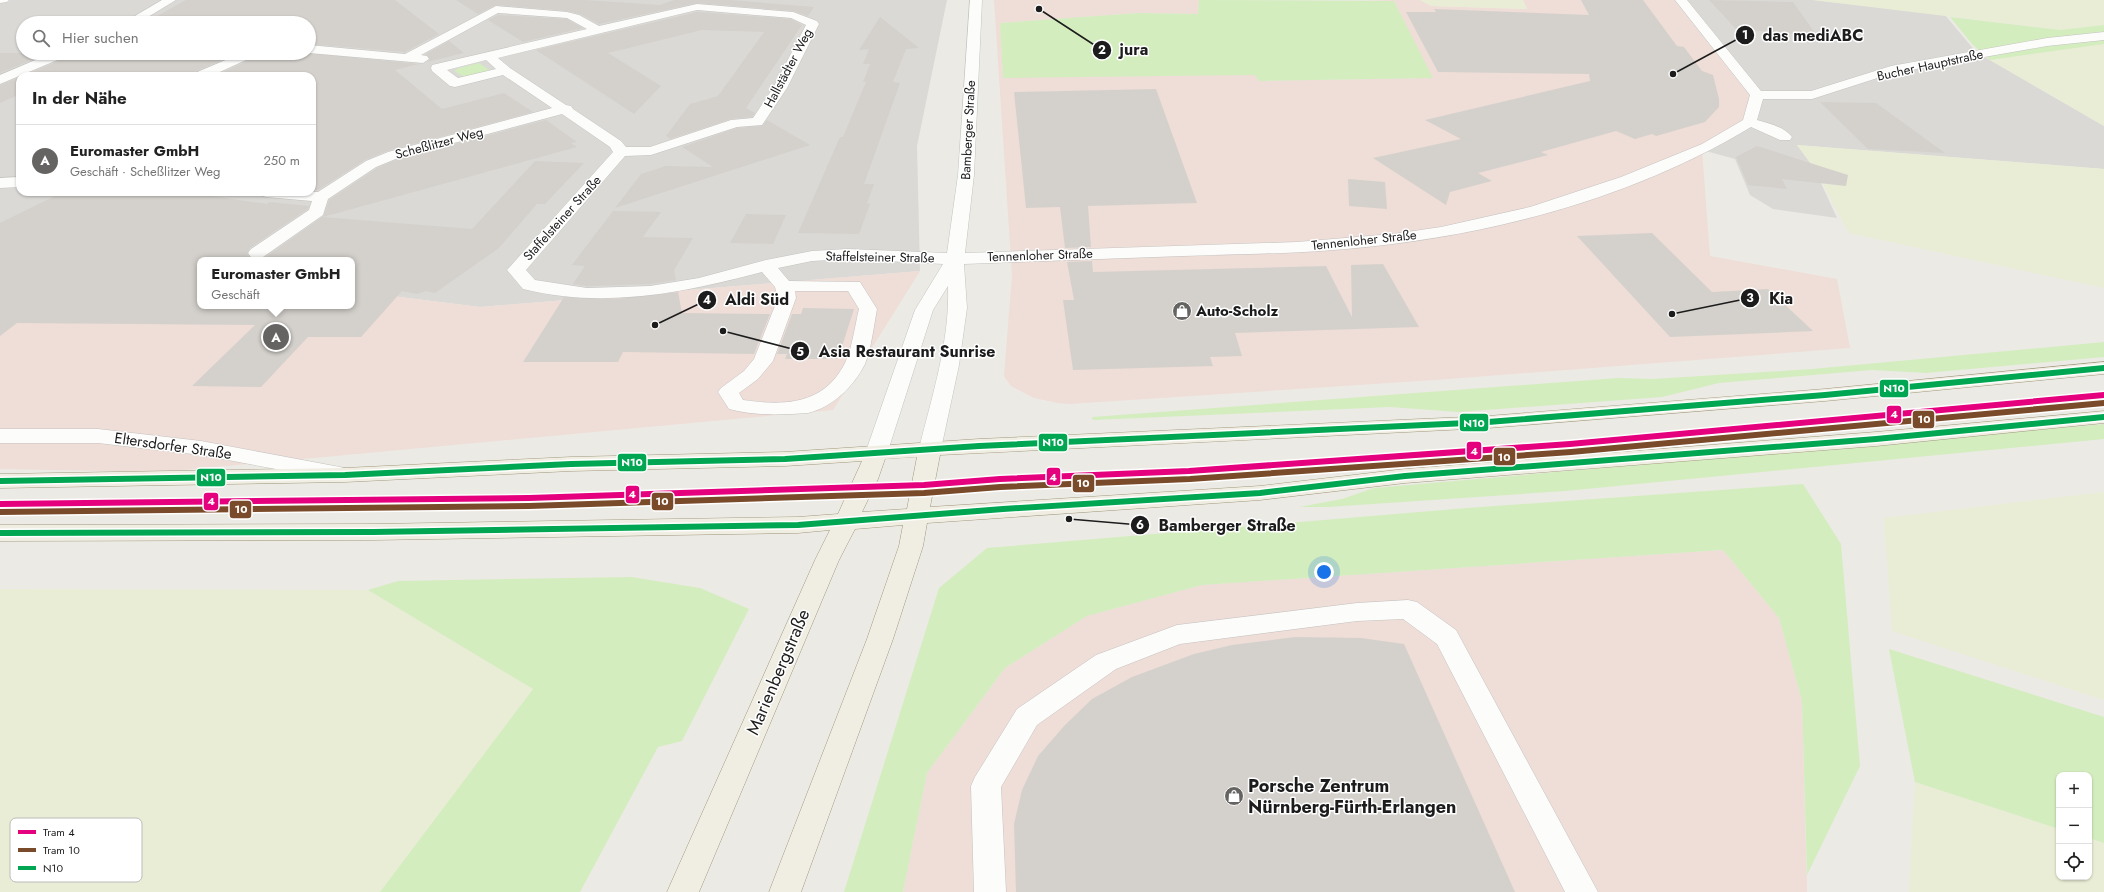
<!DOCTYPE html>
<html lang="de">
<meta charset="utf-8">
<style>
body{margin:0;font-family:Jost,sans-serif;background:#f6f6f6;color:#222}
.controls{position:absolute;right:12px;bottom:12px;display:grid;overflow:hidden;border-radius:8px;box-shadow:0 1px 3px #0004}
.controls button{width:36px;height:36px;display:grid;place-items:center;padding:0;border:0;border-bottom:1px solid #e0e0e0;background:#fff;color:#222;font:20px sans-serif}
.you{position:absolute;left:1324px;top:572px;width:14px;height:14px;margin:-10px;border:3px solid #fff;border-radius:50%;background:#1a73e8;box-shadow:0 0 0 6px #1a73e833}
.badge{display:grid;place-items:center;width:26px;height:26px;border-radius:50%;background:#656462;color:#fff;font-size:13px;font-weight:700}
.pin{position:absolute;translate:-50% -50%;border:2px solid #fff;box-shadow:0 1px 4px #0006}
.popup{position:absolute;left:197px;top:257px;width:158px;height:52px;box-sizing:border-box;display:grid;place-content:center;border-radius:8px;background:#fff;filter:drop-shadow(0 1px 3px #0005);font-size:13px;white-space:nowrap;color:#767676}
.popup b{font-size:15px;color:#222}
.popup::after{content:'';position:absolute;left:50%;top:100%;margin-left:-8px;border:8px solid transparent;border-top-color:#fff}
.list{margin:0;padding:0;list-style:none}
h2{display:flex;justify-content:space-between;align-items:center;height:52px;margin:0;padding:0 16px;font-size:17px}
h2 small{font-size:13px;font-weight:400;color:#767676}
.list li{display:grid;grid-template-columns:26px 1fr auto;gap:12px;align-items:center;box-sizing:border-box;height:72px;padding:0 16px;border-top:1px solid #e0e0e0}
.list b{display:block;font-size:15px;white-space:nowrap}
.list p{margin:0;font-size:13px;white-space:nowrap;color:#767676}
.list em{font-size:13px;font-style:normal;color:#767676}
.icon{flex:none;width:22px;height:22px;fill:none;stroke:currentColor;stroke-width:2;stroke-linecap:round;stroke-linejoin:round}
.map{position:relative;flex:none;width:2104px;height:892px;overflow:hidden}
.search{position:absolute;background:#fff;box-shadow:0 1px 3px #0004;left:16px;top:16px;width:300px;height:44px;display:flex;align-items:center;gap:10px;box-sizing:border-box;padding:0 14px;border-radius:22px;color:#767676;font-size:15px}
.panel{position:absolute;background:#fff;box-shadow:0 1px 3px #0004;left:16px;top:72px;width:300px;height:124px;border-radius:12px}
.map>svg:first-child{display:block}
.residential{fill:#dad9d6;fill-rule:evenodd}
.commercial{fill:#efddd7}
.farmland{fill:#eaedd5}
.grass{fill:#d3edbf}
.building{fill:#d4d1cc;fill-rule:evenodd}
.lines{fill:none;stroke-linecap:round;stroke-linejoin:round}
.minor-casing{stroke:#c4c3c0;stroke-width:1}
.major-casing{stroke:#a19a81;stroke-width:1}
.minor{fill:#fcfcfb;fill-rule:evenodd}
.major{fill:#f0ede3;fill-rule:evenodd}
.bus-1-casing{stroke:#fff;stroke-width:9}
.bus-1{stroke:#00a651;stroke-width:6}
.tram-1-casing{stroke:#fff;stroke-width:9}
.tram-2-casing{stroke:#fff;stroke-width:9}
.tram-1{stroke:#e5007d;stroke-width:6}
.tram-2{stroke:#7a4b2a;stroke-width:6}
.labels{text-anchor:middle;dominant-baseline:central;stroke-width:3;stroke-linejoin:round;paint-order:stroke}
.far-street-label{font-size:13px;fill:#1c1c1c;stroke:#fff}
.poi-label{font-size:15px;font-weight:bold;fill:#1c1c1c;stroke:#fff;text-anchor:start}
.street-label{font-size:15px;fill:#1c1c1c;stroke:#fff}
.near-street-label{font-size:18px;fill:#1c1c1c;stroke:#fff}
.near-poi-label{font-size:18px;font-weight:bold;fill:#1c1c1c;stroke:#fff;text-anchor:start}
.key{fill:#fff;stroke:#bbb;stroke-width:1}
.key-label{font-size:11px;fill:#1c1c1c}
.leader{fill:none;stroke:#1c1c1c;stroke-width:1.5}
.callout-dot{fill:#1c1c1c;stroke:#fff;stroke-width:1.5}
.mark-label{font-size:12px;text-anchor:middle;font-weight:bold;fill:#fff}
.callout-label{font-size:16px;text-anchor:middle;font-weight:bold;fill:#1c1c1c;stroke:#fff;stroke-width:3;stroke-linejoin:round;paint-order:stroke}
.line-badge{stroke:#fff;stroke-width:1.5}
.badge-label{font-size:11px;text-anchor:middle;font-weight:bold;fill:#fff}
</style>
<div class="map">
<svg width="2104" height="892" viewBox="0 0 2104 892">
<rect width="100%" height="100%" fill="#eceae4"/>
<g class="residential">
<path d="M0 0H947L917 146 920 271 480 307 352 291V260H200L0 249ZM23 23H309V53H23ZM20 76H312V192H20Z"/>
<polygon points="1674,0 1813,0 1945,15 1976,52 2104,126 2104,169 1797,145 1814,168 1837,218 1773,209 1750,195 1735,159 1702,150 1752,98"/>
</g>
<g class="commercial">
<polygon points="994,0 1199,0 1198,14 1138,13 1000,23 1003,77 1255,74 1259,81 1432,78 1394,1 1363,0 1420,0 1432,6 1526,9 1523,0 1674,0 1752,98 1749,119 1702,150 1710,256 1837,279 1850,348 1435,380 1069,404 1058,403 1034,398 1011,386 1004,376 1012,275"/>
<polygon points="0,249 200,306 352,306 352,291 480,307 920,271 833,410 161,472 0,469"/>
<polygon points="1723,550 1779,618 1802,701 1807,892 903,892 927,773 1005,668 1087,616 1202,585"/>
</g>
<g class="farmland">
<polygon points="1420,0 1523,0 1527,9 1431,6"/>
<polygon points="1813,0 2104,0 2104,25 2060,30"/>
<polygon points="2104,44 2104,126 1990,60 2087,45"/>
<polygon points="1797,145 2104,169 2104,288 1849,233 1814,168"/>
<polygon points="2104,492 2104,700 1892,631 1884,518"/>
<polygon points="0,589 368,590 533,689 380,892 0,892"/>
<polygon points="1915,782 2059,829 2059,877 2089,877 2089,838 2104,843 2104,892 1909,892"/>
</g>
<g class="grass">
<polygon points="1199,0 1394,1 1433,78 1259,81 1255,75 1003,78 1000,23 1138,13 1198,14"/>
<polygon points="1950,17 2060,30 2104,25 2104,44 1990,60 1972,44"/>
<polygon points="479,63 491,71 464,77 454,71 459,68"/>
<polygon points="2104,342 2104,357 1926,373 1872,370 1719,383 1662,397 1458,412 1390,407 1093,420 1092,417 1618,378 1653,379 1812,369"/>
<polygon points="2104,424 2104,439 1565,491 1328,507 1299,507 1342,499 1374,488"/>
<polygon points="1803,484 1841,544 1860,766 1807,875 1802,701 1779,618 1723,550 1202,585 1087,616 1005,668 927,773 903,892 844,892 939,588 987,548 1467,508"/>
<polygon points="631,577 700,588 749,609 682,741 658,747 580,892 380,892 533,689 368,590 398,581"/>
<polygon points="1889,649 2104,717 2104,843 2089,838 2089,775 2059,775 2059,829 1915,782"/>
</g>
<g class="building">
<polygon points="186,0 395,0 439,34 405,52 309,44 309,23 145,23"/>
<polygon points="456,0 584,0 660,5 674,0 730,0 814,7 808,16 793,11 697,3 599,24 580,14 567,11 496,5 478,14"/>
<polygon points="1581,0 1643,0 1677,46 1684,47 1702,71 1713,75 1719,99 1719,107 1705,122 1656,136 1652,134 1635,139 1616,131 1541,152 1548,155 1478,173 1492,181 1450,192 1446,205 1373,158 1461,139 1425,120 1590,81 1589,74 1438,72 1406,12 1436,12 1434,9 1589,15"/>
<polygon points="1709,0 1793,2 1817,36 1736,29"/>
<polygon points="697,12 791,19 802,25 746,108 755,113 752,117 731,119 670,139 666,136 690,104 718,96 764,32 702,30 608,53 661,86 634,114 536,50"/>
<polygon points="498,15 567,19 583,28 523,42 488,20"/>
<polygon points="880,17 919,48 906,49 893,82 900,83 864,184 874,184 867,203 870,204 859,234 798,233 840,137 843,137 866,82 863,82 870,64 863,64 869,49 859,50"/>
<polygon points="449,41 464,53 427,62 430,59 426,54"/>
<polygon points="0,53 48,53 0,73"/>
<polygon points="70,53 238,53 194,72 192,76 23,76 68,57"/>
<polygon points="263,53 308,53 419,64 395,70 442,109 504,93 533,112 387,151 365,160 318,190 312,190 312,76 215,76 247,61 260,57"/>
<polygon points="20,77 20,94 0,103 0,85"/>
<polygon points="1156,89 1197,203 1088,206 1091,247 1065,248 1060,207 1026,208 1014,92"/>
<polygon points="1820,102 1876,103 1945,153 1868,149"/>
<polygon points="546,120 577,142 571,143 577,147 323,217 329,200 377,168 398,159"/>
<polygon points="767,120 810,145 615,208 641,174 666,166 713,167 682,147 737,128 762,126"/>
<polygon points="1757,146 1848,175 1846,186 1782,179 1787,189 1748,185 1736,157"/>
<path d="M535 161 584 163 545 204H537L499 248 435 293 426 291 417 294 402 291 361 337H308L261 387 192 386 255 325 17 323 0 336V223L59 194 78 196 85 192H184L267 204 269 202 309 206 308 209 250 248 247 254 251 258 257 259 264 258 322 217 472 229ZM200 260H352V306H200Z"/>
<polygon points="1348,179 1385,182 1387,209 1349,206"/>
<polygon points="613,211 661,212 643,237 693,238 674,270 676,280 650,284 587,286 573,284 585,266 572,265"/>
<polygon points="746,214 786,215 773,244 730,243"/>
<polygon points="1652,233 1712,292 1768,289 1813,331 1670,337 1577,236"/>
<polygon points="1092,261 1093,272 1326,266 1352,317 1351,265 1383,264 1419,327 1235,333 1242,356 1210,357 1213,366 1073,370 1063,300 1074,300 1067,262"/>
<polygon points="678,292 682,313 770,314 754,354 623,352 618,362 523,362 564,297 614,299"/>
<polygon points="803,308 854,309 838,359 785,359 787,354 777,354 792,314 801,314"/>
<polygon points="1295,637 1361,638 1404,644 1515,892 1016,892 1014,824 1022,790 1038,756 1065,725 1092,699 1132,677 1194,654 1232,645"/>
</g>
<g class="lines">
<g class="minor-casing">
<g id="minor">
<polygon points="0,0 9,0 7,2 0,3"/>
<polygon points="162,0 176,0 138,23 123,23"/>
<path d="M970 0H982L974 175 965 253 1297 242 1393 234 1441 227 1530 207 1621 177 1702 144 1743 120 1750 95 1675 0H1687L1761 91H1811L1891 66 2047 38 2104 32V40L2047 46 1893 73 1812 99H1763L1757 120C1768 123 1785 127 1792 137L1790 140H1780L1751 127C1630 200 1485 237 1346 249 1292 254 1237 254 1183 256 1110 259 1037 261 964 264L967 308 959 365 941 449 938 454 930 456 922 454 919 449C932 396 950 341 948 286L933 310 887 454 884 459 876 461 868 459 865 454 915 310 943 264 848 259 812 261 778 268 789 281 860 282 877 309C874 325 871 350 865 364 854 386 833 407 808 413 781 415 755 416 729 409L718 392 721 388 744 371 754 359 778 298 775 287 762 272C682 293 605 309 523 289L507 270 613 152 610 147 562 114 398 158 376 167 328 199 323 215 263 257 257 258 251 257 248 253 251 249 309 210 312 201 266 197 260 195 258 192H318L366 161 388 152 552 108 503 75 455 87 450 86 432 71 431 68 432 65 587 29 567 18 498 13 421 55 427 56 429 59 423 63 309 53V45L405 54 496 6 567 12 579 15 599 26 697 4 793 12 817 21 819 24 787 88 762 125 737 127 651 155 625 156 526 270 535 280 587 288 650 286 699 278 766 260 812 251 848 249 947 253 958 175ZM697 10 791 18 806 25 773 88 753 118 731 120 650 147H626L621 141 573 109 571 106 566 105 510 68 498 58ZM486 60 496 69 458 78 447 70ZM795 291H848L859 309C855 325 852 349 845 363 824 405 784 406 743 400L739 393 758 379 773 361 796 298Z"/>
<polygon points="52,53 69,53 67,56 0,84 0,75"/>
<polygon points="242,53 262,53 260,56 246,60 211,76 193,76 195,73"/>
<polygon points="20,177 20,187 0,188 0,178"/>
<polygon points="0,429 98,429 201,441 340,467 348,469 351,474 348,479 340,481 201,455 98,443 0,443"/>
<polygon points="1408,600 1417,602 1456,630 1598,892 1565,892 1437,644 1403,619 1357,621 1180,644 1116,669 1037,725 1001,787 1006,892 974,892 971,786 975,777 1017,709 1096,655 1177,625 1357,603"/>
</g>
</g>
<g class="major-casing">
<path id="major" d="M2104 362V374L1825 401 1488 428 940 455 930 507 1260 486 1405 469 1876 432 2104 411V423L1876 446 1405 483 1260 500 927 523 923 546 893 639 801 892H769L867 639 899 546 903 525 855 529 839 560 699 892H667L815 560 830 530 798 533 373 540 0 541V525L373 524 798 517 838 514 862 461 785 466 571 471 345 482 0 488V474L345 468 571 457 785 452 979 439 1488 416 1825 389ZM917 457 907 509 862 512 878 479 885 459Z"/>
</g>
<use href="#minor" class="minor"/>
<use href="#major" class="major"/>
<g class="bus-1-casing">
<g id="bus-1">
<polyline points="0,481 345,475 571,464 785,459 979,446 1488,422 1825,395 2104,368"/>
<polyline points="0,533 373,532 798,525 1003,509 1260,493 1405,476 1876,439 2104,417"/>
</g>
</g>
<use href="#bus-1" class="bus-1"/>
<g class="tram-1-casing">
<polyline id="tram-1" points="0,504 529,498 924,485 1000,479 1189,471 1570,444 2104,395"/>
</g>
<g class="tram-2-casing">
<polyline id="tram-2" points="0,512 529,506 924,493 1000,487 1190,479 1571,452 2104,403"/>
</g>
<use href="#tram-1" class="tram-1"/>
<use href="#tram-2" class="tram-2"/>
</g>
<defs>
<g id="shop-disc" transform="scale(1)"><circle r="9.5" fill="#656462" stroke="#fff"/><path d="M-5-2.5h2.3a2.7 3.5 0 0 1 5.4 0H5L5.5 6h-11ZM-1.5-2.5h3a1.5 2.3 0 0 0-3 0Z" fill="#fff"/></g>
</defs>
<g fill-rule="evenodd">
<use href="#shop-disc" x="1182" y="311"/>
<use href="#shop-disc" x="1234" y="796"/>
</g>
<g class="labels">
<g class="far-street-label">
<text transform="translate(1930 65) rotate(-12)">Bucher Hauptstraße</text>
<text transform="translate(788 68) rotate(-62)">Hallstädter Weg</text>
<text transform="translate(968 130) rotate(-87)">Bamberger Straße</text>
<text transform="translate(439 143) rotate(-15)">Scheßlitzer Weg</text>
<text transform="translate(562 218) rotate(-48)">Staffelsteiner Straße</text>
<text transform="translate(1364 240) rotate(-6)">Tennenloher Straße</text>
<text transform="translate(1040 255) rotate(-2)">Tennenloher Straße</text>
<text transform="translate(880 257) rotate(1)">Staffelsteiner Straße</text>
</g>
<g class="poi-label">
<text x="1196" y="311">Auto-Scholz</text>
</g>
<g class="street-label">
<text transform="translate(173 446) rotate(8)">Eltersdorfer Straße</text>
</g>
<g class="near-street-label">
<text transform="translate(778 672) rotate(-67)">Marienbergstraße</text>
</g>
<g class="near-poi-label">
<text x="1248" y="786">Porsche Zentrum<tspan x="1248" dy="21">Nürnberg-Fürth-Erlangen</tspan></text>
</g>
</g>
<rect x="10" y="818" width="132" height="64" rx="6" class="key"/>
<rect x="18" y="830" width="18" height="4" fill="#e5007d"/>
<rect x="18" y="848" width="18" height="4" fill="#7a4b2a"/>
<rect x="18" y="866" width="18" height="4" fill="#00a651"/>
<g class="key-label">
<text x="43" y="836">Tram 4</text>
<text x="43" y="854">Tram 10</text>
<text x="43" y="872">N10</text>
</g>
<path class="leader" d="M1673 74L1745 35M1039 9L1102 50M1672 314L1750 298M655 325L707 300M723 331L800 351M1069 519L1140 525"/>
<g class="callout-dot">
<circle cx="1673" cy="74" r="4"/>
<circle cx="1039" cy="9" r="4"/>
<circle cx="1672" cy="314" r="4"/>
<circle cx="655" cy="325" r="4"/>
<circle cx="723" cy="331" r="4"/>
<circle cx="1069" cy="519" r="4"/>
<circle cx="1745" cy="35" r="10"/>
<circle cx="1102" cy="50" r="10"/>
<circle cx="1750" cy="298" r="10"/>
<circle cx="707" cy="300" r="10"/>
<circle cx="800" cy="351" r="10"/>
<circle cx="1140" cy="525" r="10"/>
</g>
<g class="mark-label">
<text x="1745" y="39">1</text>
<text x="1102" y="54">2</text>
<text x="1750" y="302">3</text>
<text x="707" y="304">4</text>
<text x="800" y="356">5</text>
<text x="1140" y="529">6</text>
</g>
<g class="callout-label">
<text x="1813" y="41">das mediABC</text>
<text x="1134" y="55">jura</text>
<text x="1781" y="304">Kia</text>
<text x="757" y="305">Aldi Süd</text>
<text x="907" y="357">Asia Restaurant Sunrise</text>
<text x="1227" y="531">Bamberger Straße</text>
</g>
<g class="line-badge">
<rect x="1879" y="379" width="30" height="19" rx="4" fill="#00a651"/>
<rect x="1886" y="405" width="16" height="19" rx="4" fill="#e5007d"/>
<rect x="1912" y="410" width="23" height="19" rx="4" fill="#7a4b2a"/>
<rect x="1459" y="413" width="30" height="19" rx="4" fill="#00a651"/>
<rect x="1038" y="433" width="30" height="19" rx="4" fill="#00a651"/>
<rect x="1466" y="441" width="16" height="19" rx="4" fill="#e5007d"/>
<rect x="1493" y="447" width="23" height="19" rx="4" fill="#7a4b2a"/>
<rect x="617" y="453" width="30" height="19" rx="4" fill="#00a651"/>
<rect x="1046" y="467" width="15" height="19" rx="4" fill="#e5007d"/>
<rect x="196" y="468" width="30" height="19" rx="4" fill="#00a651"/>
<rect x="1072" y="474" width="23" height="19" rx="4" fill="#7a4b2a"/>
<rect x="625" y="485" width="15" height="19" rx="4" fill="#e5007d"/>
<rect x="203" y="492" width="16" height="19" rx="4" fill="#e5007d"/>
<rect x="651" y="492" width="23" height="19" rx="4" fill="#7a4b2a"/>
<rect x="229" y="500" width="23" height="19" rx="4" fill="#7a4b2a"/>
</g>
<g class="badge-label">
<text x="1894" y="392">N10</text>
<text x="1894" y="418">4</text>
<text x="1924" y="423">10</text>
<text x="1474" y="427">N10</text>
<text x="1053" y="446">N10</text>
<text x="1474" y="455">4</text>
<text x="1504" y="461">10</text>
<text x="632" y="466">N10</text>
<text x="1053" y="481">4</text>
<text x="211" y="481">N10</text>
<text x="1083" y="487">10</text>
<text x="632" y="498">4</text>
<text x="211" y="505">4</text>
<text x="662" y="505">10</text>
<text x="241" y="513">10</text>
</g>
</svg>
<div class="controls">
<button>+</button>
<button>−</button>
<button><svg class="icon" aria-label="locate" viewBox="0 0 24 24"><circle cx="12" cy="12" r="6"/><path d="M12 2v4M12 18v4M2 12h4M18 12h4"/></svg></button>
</div>
<div class="you"></div>
<div class="pin badge" style="left:276px;top:337px">A</div>
<div class="popup"><b>Euromaster GmbH</b>Geschäft</div>
<div class="search"><svg class="icon" aria-label="search" viewBox="0 0 24 24"><circle cx="10" cy="10" r="6"/><path d="M15 15l6 6"/></svg>Hier suchen</div>
<section class="panel">
<h2>In der Nähe<small></small></h2>
<ul class="list">
<li><span class="badge">A</span><div><b>Euromaster GmbH</b><p>Geschäft · Scheßlitzer Weg</p></div><em>250 m</em></li>
</ul>
</section>
</div>
